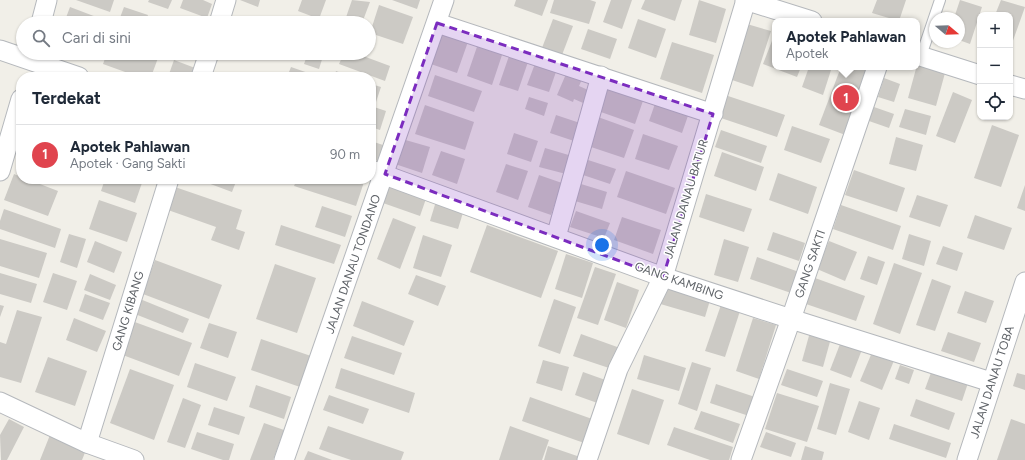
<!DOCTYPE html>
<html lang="id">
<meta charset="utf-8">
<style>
body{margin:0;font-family:Figtree,sans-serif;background:#f6f6f7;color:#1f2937}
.controls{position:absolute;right:12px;top:12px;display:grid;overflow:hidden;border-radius:8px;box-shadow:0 1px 3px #0004}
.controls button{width:36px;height:36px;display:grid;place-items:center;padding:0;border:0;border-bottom:1px solid #e0e1e3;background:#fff;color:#1f2937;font:20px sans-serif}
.compass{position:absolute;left:929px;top:12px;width:36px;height:36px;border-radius:50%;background:#fff;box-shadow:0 1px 3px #0004;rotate:109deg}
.you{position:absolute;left:602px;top:245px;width:14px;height:14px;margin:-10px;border:3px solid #fff;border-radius:50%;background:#1a73e8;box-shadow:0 0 0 6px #1a73e833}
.badge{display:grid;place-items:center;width:26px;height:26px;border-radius:50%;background:#ea4335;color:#fff;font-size:13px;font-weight:700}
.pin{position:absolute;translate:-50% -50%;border:2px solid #fff;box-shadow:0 1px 4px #0006}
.popup{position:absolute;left:772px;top:18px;width:148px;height:52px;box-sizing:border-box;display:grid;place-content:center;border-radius:8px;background:#fff;filter:drop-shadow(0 1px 3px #0005);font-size:13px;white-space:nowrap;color:#747a83}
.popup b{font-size:15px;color:#1f2937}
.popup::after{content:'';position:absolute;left:50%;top:100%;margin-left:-8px;border:8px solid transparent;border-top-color:#fff}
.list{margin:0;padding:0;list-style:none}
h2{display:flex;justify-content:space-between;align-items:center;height:52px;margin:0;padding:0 16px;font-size:17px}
h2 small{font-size:13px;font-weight:400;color:#747a83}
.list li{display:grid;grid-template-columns:26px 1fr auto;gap:12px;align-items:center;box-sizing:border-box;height:60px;padding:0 16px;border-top:1px solid #e0e1e3}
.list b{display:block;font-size:15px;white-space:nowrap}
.list p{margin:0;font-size:13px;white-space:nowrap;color:#747a83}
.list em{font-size:13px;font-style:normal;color:#747a83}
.icon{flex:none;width:22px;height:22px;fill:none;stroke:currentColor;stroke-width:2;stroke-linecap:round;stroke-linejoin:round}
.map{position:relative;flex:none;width:1025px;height:460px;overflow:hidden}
.search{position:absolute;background:#fff;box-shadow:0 1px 3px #0004;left:16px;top:16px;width:360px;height:44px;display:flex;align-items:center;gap:10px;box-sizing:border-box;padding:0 14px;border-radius:22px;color:#747a83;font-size:15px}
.panel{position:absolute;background:#fff;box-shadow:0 1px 3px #0004;left:16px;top:72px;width:360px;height:112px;border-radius:16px}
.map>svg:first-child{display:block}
.building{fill:#cccac5}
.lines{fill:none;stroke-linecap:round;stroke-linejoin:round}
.service-casing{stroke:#b5b8bc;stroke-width:12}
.minor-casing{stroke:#b5b8bc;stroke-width:21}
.service{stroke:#fff;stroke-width:10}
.minor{stroke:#fff;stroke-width:19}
.marked{fill:#7b2cbf;fill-opacity:0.2;stroke:#7b2cbf;stroke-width:3;stroke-dasharray:8 5;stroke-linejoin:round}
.labels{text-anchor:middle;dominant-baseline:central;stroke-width:3;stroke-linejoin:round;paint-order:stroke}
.street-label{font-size:12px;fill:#5f6368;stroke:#fff}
</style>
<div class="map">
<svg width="1025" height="460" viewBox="0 0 1025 460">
<rect width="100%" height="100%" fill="#f1efe8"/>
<g class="building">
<polygon points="76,0 114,0 110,12"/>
<polygon points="149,0 172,0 168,9 148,2"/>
<polygon points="183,0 203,0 212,4 207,18 180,8"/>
<polygon points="240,0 260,0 258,7"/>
<polygon points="302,0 326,0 319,19 298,11"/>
<polygon points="352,0 370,2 362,23 344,23"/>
<polygon points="392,0 420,0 417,9"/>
<polygon points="516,0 548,0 542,16 514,6"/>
<polygon points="554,0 590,0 596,2 589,24 550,13"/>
<polygon points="611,0 632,0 622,29 603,22"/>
<polygon points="645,0 682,0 675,21 641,9"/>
<polygon points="699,0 726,9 716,43 689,35"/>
<polygon points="877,0 906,0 899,21 872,13"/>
<polygon points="960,0 982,7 970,44 959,40 959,18 954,18"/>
<polygon points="1001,0 1025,7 1010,49 1010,15 995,15"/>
<polygon points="379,5 413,17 403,44 370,33"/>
<polygon points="70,7 99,18 98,23 64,23"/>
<polygon points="124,7 148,15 145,23 118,23"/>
<polygon points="160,16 179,23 157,23"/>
<polygon points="289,18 301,23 287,23"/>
<polygon points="553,19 573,26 562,55 542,48"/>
<polygon points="638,19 666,29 656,58 628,48"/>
<polygon points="747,24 771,31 753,87 729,79"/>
<polygon points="438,25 470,36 457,73 425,62"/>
<polygon points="588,29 617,39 610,59 581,49"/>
<polygon points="775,33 775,67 801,67 797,77 763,64"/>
<polygon points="480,38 505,46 492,85 467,76"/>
<polygon points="672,42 714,55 702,93 660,79"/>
<polygon points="66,53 88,53 86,60"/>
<polygon points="107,53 144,53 158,58 151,77 139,77 103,64"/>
<polygon points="282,53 295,53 293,57"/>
<polygon points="308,53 324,53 319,69 304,64"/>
<polygon points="344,53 355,53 390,66 385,81 339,64"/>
<polygon points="510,53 529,59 518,91 499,85"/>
<polygon points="174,60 203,71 201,77 168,77"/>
<polygon points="536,61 557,69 549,92 527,85"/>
<polygon points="917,65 945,73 936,106 908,98"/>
<polygon points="291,67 314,75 313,77 287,77"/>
<polygon points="569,67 585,73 579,86 595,93 590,106 574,99 573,102 557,95"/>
<polygon points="809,67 832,67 823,95 802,87"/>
<polygon points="841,67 864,67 873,70 848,136 819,125"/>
<polygon points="37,68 65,77 34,77"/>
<polygon points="336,71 352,77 334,77"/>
<polygon points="435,75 482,91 474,112 428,96"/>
<polygon points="884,78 900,84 894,102 878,97"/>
<polygon points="608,82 645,95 635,124 598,111"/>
<polygon points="371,84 381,87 376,102 371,101"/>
<polygon points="953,92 972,100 955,143 936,136"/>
<polygon points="725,95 785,115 777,137 718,117"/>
<polygon points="529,97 548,103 544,116 525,109"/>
<polygon points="657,98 690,110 682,133 649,121"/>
<polygon points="425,105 474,122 465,150 415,134"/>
<polygon points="371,106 386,111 380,130 371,127"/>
<polygon points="874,107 894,114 889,128 869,121"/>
<polygon points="905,109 931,116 926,135 899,127"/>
<polygon points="556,115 583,124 577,142 550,133"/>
<polygon points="598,117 634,130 624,158 588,146"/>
<polygon points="992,125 1019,135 1001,187 974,178"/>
<polygon points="792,126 830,139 821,163 784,150"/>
<polygon points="721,130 767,146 761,163 715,147"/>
<polygon points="514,133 538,141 531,162 507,154"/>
<polygon points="643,134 678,146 669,170 635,159"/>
<polygon points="896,137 923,145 916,171 889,164"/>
<polygon points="402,139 430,147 422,173 395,164"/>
<polygon points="371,141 386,146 381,162 371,159"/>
<polygon points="21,146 21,163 16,161"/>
<polygon points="545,148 572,156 566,174 539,167"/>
<polygon points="441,151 465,159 457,184 432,175"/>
<polygon points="722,152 764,167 756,191 714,176"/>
<polygon points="588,160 616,169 610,184 583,175"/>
<polygon points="506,164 528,171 518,200 496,192"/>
<polygon points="854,170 905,188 897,212 845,195"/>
<polygon points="626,171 675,188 666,214 617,197"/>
<polygon points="778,173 817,187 808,214 769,200"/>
<polygon points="14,174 21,177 21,179 27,179 58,191 48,216 4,200"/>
<polygon points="539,175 562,183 551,215 528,207"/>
<polygon points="105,179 143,180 135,203 101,191"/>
<polygon points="197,179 237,179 232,192"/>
<polygon points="297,179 365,179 356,206 294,186"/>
<polygon points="391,180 428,193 420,216 383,203"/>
<polygon points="581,184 607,192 602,209 575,201"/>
<polygon points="1025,185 1025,211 1017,208"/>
<polygon points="175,187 242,210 236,229 245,232 239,250 211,240 216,227 168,210"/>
<polygon points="706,194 752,209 744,232 699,217"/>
<polygon points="917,195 948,205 940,227 909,217"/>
<polygon points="437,198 465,206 458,229 430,221"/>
<polygon points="99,200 137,213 127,242 89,229"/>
<polygon points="841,205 901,226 893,250 833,229"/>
<polygon points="322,206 352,216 345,237 315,227"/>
<polygon points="4,209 61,229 55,248 0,229 0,221"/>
<polygon points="576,211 610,223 604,238 570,227"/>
<polygon points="975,215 1012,228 1004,250 967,238"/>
<polygon points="622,217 661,230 653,254 614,240"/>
<polygon points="393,218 416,227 400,269 377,259"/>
<polygon points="281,225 341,245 334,264 275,245"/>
<polygon points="487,225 558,251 541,298 470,272"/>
<polygon points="773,232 805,243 799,261 767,250"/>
<polygon points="69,234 86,239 77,268 60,262"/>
<polygon points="909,234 931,241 924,266 902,259"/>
<polygon points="423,235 452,245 441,277 413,268"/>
<polygon points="0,239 47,253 39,278 0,266"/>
<polygon points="724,239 749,247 738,282 714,275"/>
<polygon points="95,241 122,252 114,273 87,262"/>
<polygon points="829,241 857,252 845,281 817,269"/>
<polygon points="943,246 963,253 957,271 936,264"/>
<polygon points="566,254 593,263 582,298 555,289"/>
<polygon points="868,256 885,262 877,285 860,279"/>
<polygon points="757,257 799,272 791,293 750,279"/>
<polygon points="155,260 222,285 209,319 143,294"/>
<polygon points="894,263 922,273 900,334 873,324"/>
<polygon points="275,264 316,278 297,333 256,319"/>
<polygon points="595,267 616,274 598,325 577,318"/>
<polygon points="0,273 37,284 31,303 0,294"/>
<polygon points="53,273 77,281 67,310 43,302"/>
<polygon points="90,274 116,285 110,300 84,290"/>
<polygon points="416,275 446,286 438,306 408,294"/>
<polygon points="815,278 865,296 856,321 806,304"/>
<polygon points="932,279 951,286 935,331 916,325"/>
<polygon points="617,282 639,290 626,328 604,320"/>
<polygon points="663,284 711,297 705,317 657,303"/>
<polygon points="965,291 994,301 986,323 957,313"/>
<polygon points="85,294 110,303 103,320 79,311"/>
<polygon points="140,299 189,319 183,333 135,314"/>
<polygon points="554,299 576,307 560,354 538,346"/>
<polygon points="362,301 414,321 404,346 353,326"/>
<polygon points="722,302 741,308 725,357 705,351"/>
<polygon points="0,305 4,306 0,317"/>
<polygon points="17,310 42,317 21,383 0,377 0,342 6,344"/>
<polygon points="74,318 106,331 97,352 66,340"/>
<polygon points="753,318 776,325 759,379 736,371"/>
<polygon points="132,321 192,343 179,376 120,354"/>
<polygon points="209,323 237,332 228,358 200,348"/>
<polygon points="810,332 831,338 823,367 802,361"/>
<polygon points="948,332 981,343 974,362 941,351"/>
<polygon points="581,334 620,348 612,369 573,356"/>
<polygon points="352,336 402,353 394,375 344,358"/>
<polygon points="261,339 311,356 300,387 251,370"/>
<polygon points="842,339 863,347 851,378 830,370"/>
<polygon points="873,350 895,358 882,390 860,381"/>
<polygon points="644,355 686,368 679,391 637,379"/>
<polygon points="48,357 87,371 75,406 35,392"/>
<polygon points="543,360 569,367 562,391 536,383"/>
<polygon points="692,362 711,368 697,411 678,404"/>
<polygon points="195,363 236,377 227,401 187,387"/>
<polygon points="900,365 914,370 909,384 895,379"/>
<polygon points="341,368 415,393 409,413 335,388"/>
<polygon points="130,369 174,385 154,440 110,423"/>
<polygon points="787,369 823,381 817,397 781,385"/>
<polygon points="932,370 968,383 962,401 925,389"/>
<polygon points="583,372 611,382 603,405 575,395"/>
<polygon points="1017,373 1025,375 1025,390 1013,386"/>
<polygon points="830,383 850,389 836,435 817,429"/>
<polygon points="716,384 755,397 749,416 710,403"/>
<polygon points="256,385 291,397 284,419 249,407"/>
<polygon points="632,389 664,400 649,445 617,434"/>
<polygon points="777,393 819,406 807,442 765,429"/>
<polygon points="329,395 369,409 363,424 323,410"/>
<polygon points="530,397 595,420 587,444 522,421"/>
<polygon points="183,398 201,405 185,448 167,442"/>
<polygon points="916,399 955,413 949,430 910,416"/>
<polygon points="859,401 880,408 869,440 848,432"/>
<polygon points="214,407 245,417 239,435 208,425"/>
<polygon points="701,411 740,424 733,443 694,429"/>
<polygon points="9,419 24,427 7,460 1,460 0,435"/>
<polygon points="1011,419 1025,424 1025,460 997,460"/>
<polygon points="264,423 284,430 273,460 250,460"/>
<polygon points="894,424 951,443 946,458 889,439"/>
<polygon points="328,426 404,452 401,460 351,460 319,449"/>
<polygon points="510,426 549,440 542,460 499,460"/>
<polygon points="674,427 733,447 729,460 710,460 667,445"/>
<polygon points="197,432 234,444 229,460 223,460 191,449"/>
<polygon points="766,432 796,443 791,457 760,447"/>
<polygon points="50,435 86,450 82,460 40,460"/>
<polygon points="548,446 583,458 582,460 544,460"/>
<polygon points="805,446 824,452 822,460 801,460"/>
<polygon points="308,451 332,460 304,460"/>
</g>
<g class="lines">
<g class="service-casing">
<polyline id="service" points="921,56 940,0"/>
</g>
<g class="minor-casing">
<g id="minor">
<polyline points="745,0 812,21"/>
<polyline points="41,23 47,0"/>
<polyline points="219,23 226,0"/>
<polyline points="437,23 713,114"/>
<polyline points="0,50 79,77"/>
<polyline points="917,55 980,75"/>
<polyline points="201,77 209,53"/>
<polyline points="1010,85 1025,89"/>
<polyline points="371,170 663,277 791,319 991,382"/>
<polyline points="0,171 21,99"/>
<polyline points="556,237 601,76"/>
<polyline points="0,402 87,443 134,460"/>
<polyline points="87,443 169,179"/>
<polyline points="284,460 444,0"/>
<polyline points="587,460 618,369 663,277 746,0"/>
<polyline points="741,460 791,319 877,67"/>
<polyline points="967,460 1025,282"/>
</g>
</g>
<use href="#service" class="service"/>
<use href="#minor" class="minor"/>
</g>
<path class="marked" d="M437 23 713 114 663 277 385 174Z"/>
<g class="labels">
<g class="street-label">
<text transform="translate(686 199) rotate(-73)">JALAN DANAU BATUR</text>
<text transform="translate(353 264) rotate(-71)">JALAN DANAU TONDANO</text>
<text transform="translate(810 264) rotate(-71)">GANG SAKTI</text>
<text transform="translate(679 281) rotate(19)">GANG KAMBING</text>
<text transform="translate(128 311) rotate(-73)">GANG KIBANG</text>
<text transform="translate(992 382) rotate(-72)">JALAN DANAU TOBA</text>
</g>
</g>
</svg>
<div class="controls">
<button>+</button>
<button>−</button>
<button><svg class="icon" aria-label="locate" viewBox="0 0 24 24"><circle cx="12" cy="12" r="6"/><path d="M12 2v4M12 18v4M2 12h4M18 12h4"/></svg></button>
</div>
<svg class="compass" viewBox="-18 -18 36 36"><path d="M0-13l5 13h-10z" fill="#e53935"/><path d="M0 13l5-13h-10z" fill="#747a83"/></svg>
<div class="you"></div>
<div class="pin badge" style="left:846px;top:98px;background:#e0444e">1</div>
<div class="popup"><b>Apotek Pahlawan</b>Apotek</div>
<div class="search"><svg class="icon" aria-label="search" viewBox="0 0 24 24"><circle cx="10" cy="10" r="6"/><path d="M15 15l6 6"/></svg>Cari di sini</div>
<section class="panel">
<h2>Terdekat<small></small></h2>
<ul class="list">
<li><span class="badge" style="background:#e0444e">1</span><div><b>Apotek Pahlawan</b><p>Apotek · Gang Sakti</p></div><em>90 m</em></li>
</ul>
</section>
</div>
